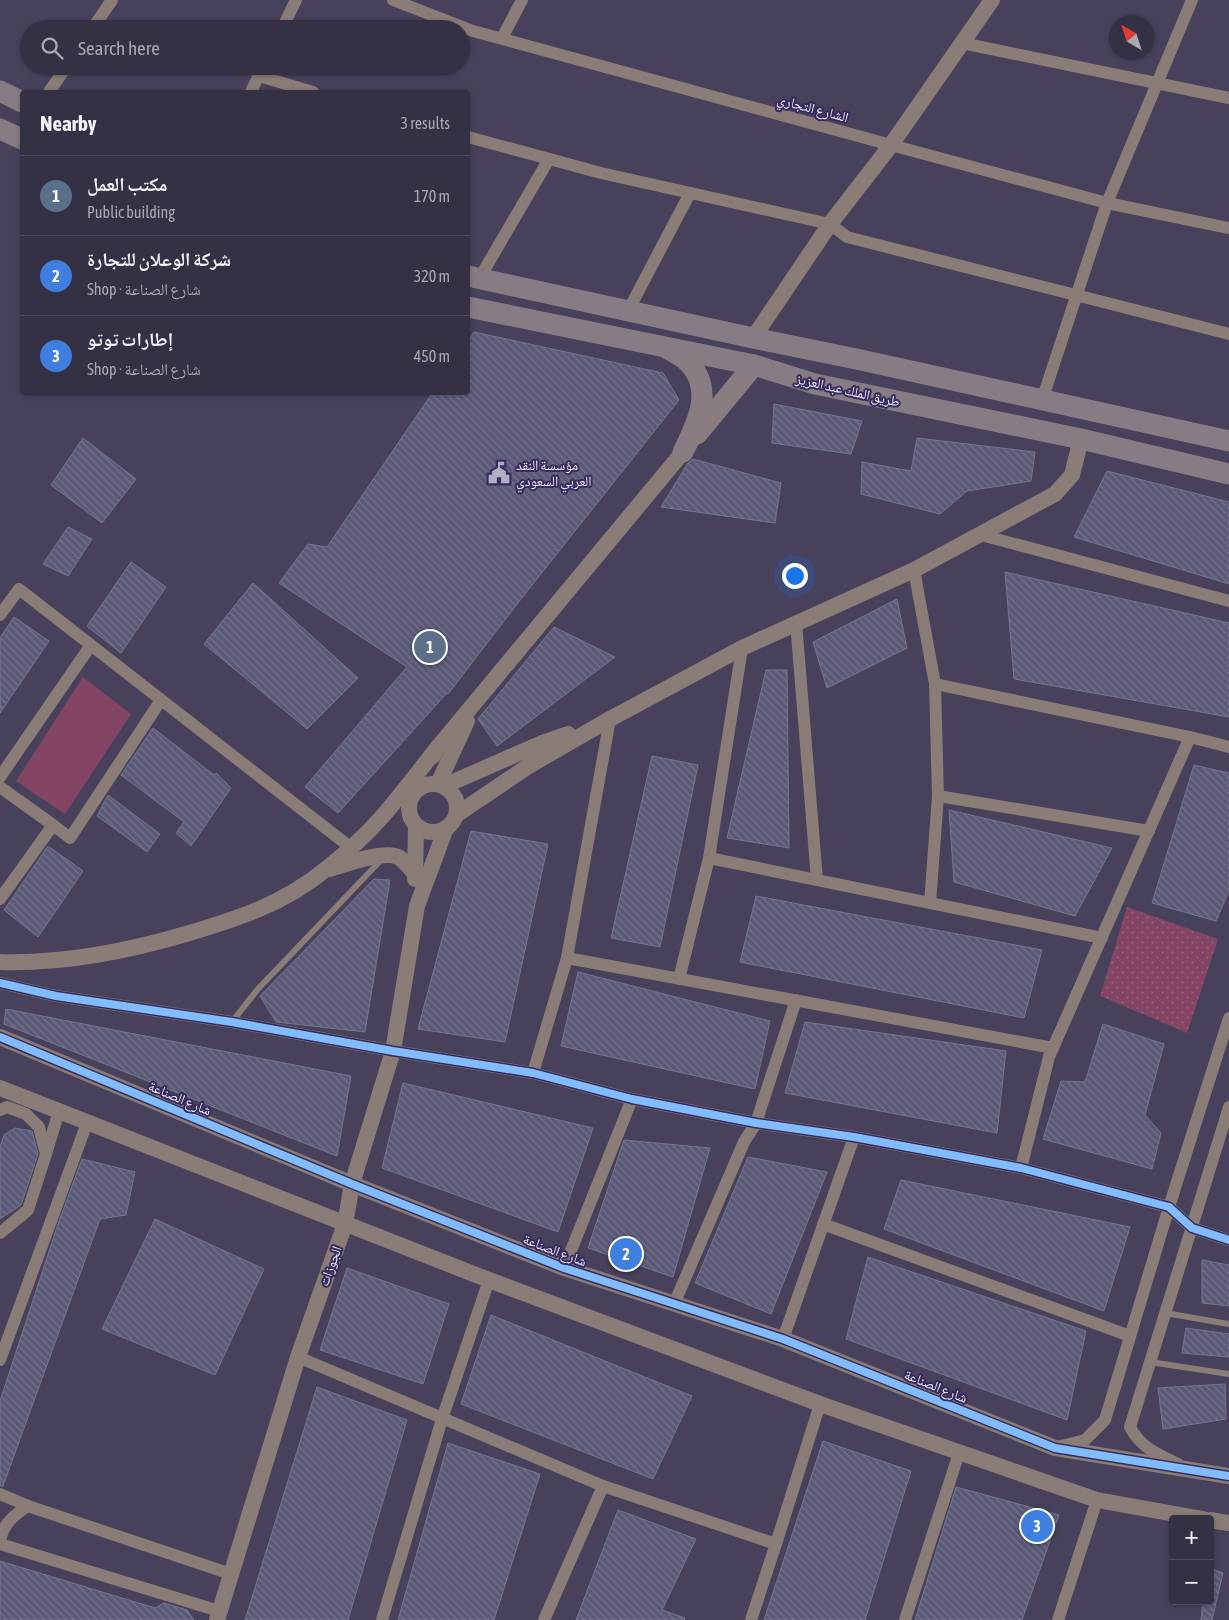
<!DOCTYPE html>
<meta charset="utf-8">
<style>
body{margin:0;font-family:"Asap Condensed","Noto Naskh Arabic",sans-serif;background:#403d4f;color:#f1f3f6}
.controls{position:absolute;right:15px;bottom:15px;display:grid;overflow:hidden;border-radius:5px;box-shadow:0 1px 4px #0004}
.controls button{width:45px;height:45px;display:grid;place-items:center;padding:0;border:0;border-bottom:1px solid #4f4c5d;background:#353144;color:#f1f3f6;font:25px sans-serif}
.compass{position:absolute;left:1109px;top:15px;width:45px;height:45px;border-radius:50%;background:#353144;box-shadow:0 1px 4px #0004;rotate:321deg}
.you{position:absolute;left:794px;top:575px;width:18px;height:18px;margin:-12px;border:4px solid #fff;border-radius:50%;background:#1a73e8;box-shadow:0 0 0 8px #1a73e833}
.badge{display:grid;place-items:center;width:32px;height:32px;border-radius:50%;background:#e69b98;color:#fff;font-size:16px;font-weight:700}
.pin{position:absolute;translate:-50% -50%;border:2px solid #fff;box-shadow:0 1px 5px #0006}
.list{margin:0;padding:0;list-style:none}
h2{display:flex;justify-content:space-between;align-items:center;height:65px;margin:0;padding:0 20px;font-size:21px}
h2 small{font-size:16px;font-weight:400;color:#aaa9b2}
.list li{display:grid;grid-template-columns:32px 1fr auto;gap:15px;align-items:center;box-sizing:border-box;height:80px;padding:0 20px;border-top:1px solid #4f4c5d}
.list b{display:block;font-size:19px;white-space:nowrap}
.list p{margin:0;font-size:16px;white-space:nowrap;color:#aaa9b2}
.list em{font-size:16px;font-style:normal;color:#aaa9b2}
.icon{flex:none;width:28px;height:28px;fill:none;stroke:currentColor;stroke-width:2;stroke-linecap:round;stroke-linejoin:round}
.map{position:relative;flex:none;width:1229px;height:1620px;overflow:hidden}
.search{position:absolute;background:#353144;box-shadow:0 1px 4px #0004;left:20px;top:20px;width:450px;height:55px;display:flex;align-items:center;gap:12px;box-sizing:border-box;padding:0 18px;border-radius:28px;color:#aaa9b2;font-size:19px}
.panel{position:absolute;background:#353144;box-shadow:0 1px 4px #0004;left:20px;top:90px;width:450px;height:305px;border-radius:5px}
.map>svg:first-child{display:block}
.green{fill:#844565}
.park{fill:url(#park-dots)}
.building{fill:url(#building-back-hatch);stroke:#76768c}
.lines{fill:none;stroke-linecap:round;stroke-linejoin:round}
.service{stroke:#8a7c76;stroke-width:6}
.minor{stroke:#8a7c76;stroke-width:12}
.tertiary{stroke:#8a7c76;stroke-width:16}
.primary{stroke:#897d82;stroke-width:21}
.trunk{stroke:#867c84;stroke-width:21}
.cycleway-casing{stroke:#372c5b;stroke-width:11}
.cycleway{stroke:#80bcff;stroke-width:8}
.labels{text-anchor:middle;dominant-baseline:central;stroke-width:4;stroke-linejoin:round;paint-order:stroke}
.street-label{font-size:14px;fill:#eceafc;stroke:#372c5b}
.poi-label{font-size:14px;fill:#eceafc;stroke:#372c5b;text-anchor:start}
</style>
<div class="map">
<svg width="1229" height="1620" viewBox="0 0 1229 1620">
<defs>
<pattern id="park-dots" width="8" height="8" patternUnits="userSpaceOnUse" patternTransform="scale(1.25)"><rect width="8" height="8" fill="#844565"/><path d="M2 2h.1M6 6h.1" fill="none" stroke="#96607c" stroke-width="1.8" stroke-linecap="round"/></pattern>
<pattern id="building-back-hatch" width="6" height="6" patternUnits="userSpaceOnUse" patternTransform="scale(1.25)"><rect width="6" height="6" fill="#5a5a78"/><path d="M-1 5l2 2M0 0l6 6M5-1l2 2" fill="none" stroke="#72728c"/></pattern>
</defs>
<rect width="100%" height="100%" fill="#47415b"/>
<polygon class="green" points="83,677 131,714 65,814 16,781"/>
<polygon class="park" points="1127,907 1218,939 1187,1033 1100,996"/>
<g class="building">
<polygon points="474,332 663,373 679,400 521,599 448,694 447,693 338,813 305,787 407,667 279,583 308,544 327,547 433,392 468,392 468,342"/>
<polygon points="774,404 862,421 851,454 772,443"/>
<polygon points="83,438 136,479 102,523 51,485"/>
<polygon points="917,438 1035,452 1031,481 967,491 940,514 861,494 862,462 911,471"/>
<polygon points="693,459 781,483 775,523 661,507 688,463"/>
<polygon points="1107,471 1229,502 1229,584 1074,537"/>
<polygon points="68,527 92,539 68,576 43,564"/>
<polygon points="131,562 166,587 121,653 87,626"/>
<polygon points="1005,572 1229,623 1229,717 1014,679"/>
<polygon points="253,583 358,678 307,729 204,644"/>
<polygon points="897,599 907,648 827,688 813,642"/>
<polygon points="14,617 49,641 0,713 0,638"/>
<polygon points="554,627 615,657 497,746 478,719"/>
<polygon points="766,670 787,670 789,848 727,838"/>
<polygon points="153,728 214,775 216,773 231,788 191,846 176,833 184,822 121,775"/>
<polygon points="652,756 698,765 660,947 611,938"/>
<polygon points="1194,765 1229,773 1229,891 1216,921 1152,903"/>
<polygon points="108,795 160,834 147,852 97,816"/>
<polygon points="949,810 1112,848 1075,916 954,882"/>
<polygon points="471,831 548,844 505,1042 418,1029"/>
<polygon points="48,846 83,871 38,937 4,910"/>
<polygon points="374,879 390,880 365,1032 276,1022 260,996"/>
<polygon points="756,896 1042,950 1024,1018 740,962"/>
<polygon points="578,972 770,1021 755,1089 561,1046"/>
<polygon points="6,1009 351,1076 337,1156 4,1024"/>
<polygon points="805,1022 1006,1051 997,1133 785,1093"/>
<polygon points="1103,1024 1164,1044 1145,1115 1161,1133 1152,1169 1043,1139 1061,1081 1085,1082"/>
<polygon points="403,1083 593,1128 558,1232 382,1168"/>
<polygon points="15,1128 32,1131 38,1154 21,1205 0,1219 0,1147 4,1135"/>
<polygon points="624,1140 710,1148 673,1277 588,1248"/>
<polygon points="748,1157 827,1172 771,1314 695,1283"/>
<polygon points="82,1159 135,1172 126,1215 100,1219 3,1486 0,1486 0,1401 58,1224"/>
<polygon points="901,1180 1130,1227 1104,1311 884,1229"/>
<polygon points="155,1219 264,1269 215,1375 102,1329"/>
<polygon points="868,1257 1086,1331 1067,1420 846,1339"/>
<polygon points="1202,1260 1229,1265 1229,1306 1202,1303"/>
<polygon points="347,1268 449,1304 423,1384 320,1350"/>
<polygon points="491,1315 692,1396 653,1479 461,1404"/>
<polygon points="1186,1328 1229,1334 1229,1357 1182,1353"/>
<polygon points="1225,1384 1226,1419 1163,1429 1158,1388"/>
<polygon points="317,1387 407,1420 348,1620 245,1620"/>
<polygon points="823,1441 911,1471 865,1620 764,1620"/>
<polygon points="448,1443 540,1474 494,1620 398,1620"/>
<polygon points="956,1487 1059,1515 1022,1620 915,1620"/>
<polygon points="618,1510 696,1539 662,1610 685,1618 684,1620 576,1620"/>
<polygon points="0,1561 155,1608 164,1603 187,1610 194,1620 0,1620"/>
<polygon points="1210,1568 1223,1573 1212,1620 1201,1620 1203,1601 1210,1601"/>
</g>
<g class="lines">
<g class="service">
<polyline points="232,1022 257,990 382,859"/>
<polyline points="1165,1313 1229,1324"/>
<polyline points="1150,1362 1229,1374"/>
</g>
<g class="minor">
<polyline points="393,0 473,31 891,145 1107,203 1229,228"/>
<polyline points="92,29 112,0"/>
<polyline points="282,29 296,0"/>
<polyline points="502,38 522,0"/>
<polyline points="962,43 1229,98"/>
<polyline points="259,76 313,92"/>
<polyline points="49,92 67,66"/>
<polyline points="251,92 263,66"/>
<polyline points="468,137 601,173 830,224 847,237 1229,334"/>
<polyline points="479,279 549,159"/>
<polyline points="628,311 690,193"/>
<polyline points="1042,400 1107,203 1192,0"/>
<polyline points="981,535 1229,601"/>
<polyline points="914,570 935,684 938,796 930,903"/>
<polyline points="0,615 19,589 350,847"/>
<polyline points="796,622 817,880"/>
<polyline points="935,684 1190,737"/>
<polyline points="0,777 91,645"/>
<polyline points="0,787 53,825 0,899"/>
<polyline points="938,796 1149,831"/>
<polyline points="53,825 70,838 161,700"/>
<polyline points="709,858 1102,938"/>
<polyline points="567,958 1053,1048"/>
<polyline points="679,979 709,858 742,648"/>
<polyline points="0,983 56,996 232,1022 393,1051 533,1073 632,1099 756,1123 854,1137 1021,1168 1169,1207 1192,1228 1229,1240"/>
<polyline points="533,1073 567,958 610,719"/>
<polyline points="0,1110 7,1107 26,1114 39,1127 46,1154 28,1210 0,1233"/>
<polyline points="46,1154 59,1111"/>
<polyline points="1021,1168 1049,1057 1190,737 1229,747"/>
<polyline points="823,1224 1130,1336"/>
<polyline points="564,1268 632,1099"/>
<polyline points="674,1304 744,1142 756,1123 796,1000"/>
<polyline points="783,1339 854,1137"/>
<polyline points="298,1357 603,1486 776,1544"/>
<polyline points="0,1360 87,1123"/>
<polyline points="1057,1447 1085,1440 1105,1420 1169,1207 1229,1018"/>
<path d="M1178 1464C1157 1454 1141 1448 1130 1427L1229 1107"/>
<polyline points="0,1494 28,1506"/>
<path d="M0 1540C4 1523 14 1515 28 1506L231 1574"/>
<polyline points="0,1544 219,1611"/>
<polyline points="382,1620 442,1419 489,1280"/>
<polyline points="544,1620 603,1486"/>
<polyline points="751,1620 776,1544 820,1404"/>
<polyline points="905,1620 959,1453"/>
<polyline points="1058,1620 1097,1500"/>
</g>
<g class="tertiary">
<polyline points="753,338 830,224 891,145 992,0"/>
<polyline points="433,756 438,747 683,452"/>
<circle cx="433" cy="808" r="24"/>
<polyline points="438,784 467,721"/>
<polyline points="444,786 542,743 568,734"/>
<polyline points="456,815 527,767 610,719 742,648 914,570 1055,494 1072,475 1081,439"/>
<path d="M330 869C345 864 385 850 398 857 405 861 410 868 415 874"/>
<polyline points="415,879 416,826"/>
<path d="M0 962C64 964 125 952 186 934 237 919 284 904 326 869 345 854 365 836 381 818 401 795 419 771 438 747"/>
<polyline points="0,1037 352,1184 564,1268 783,1339 1055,1448 1229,1476"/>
<polyline points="0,1088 489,1280 820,1404 1097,1500 1203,1519"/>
<polyline points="1210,1520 1229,1523"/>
<polyline points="217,1620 298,1357 345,1224 352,1184 393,1051 417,906 446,828"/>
</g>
<g class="primary">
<path d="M666 348C673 352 682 356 688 362 715 390 697 423 683 452"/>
<polyline points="697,434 754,365"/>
</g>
<g class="trunk">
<polyline points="0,91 22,102"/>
<polyline points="0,129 22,139"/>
<polyline points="468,276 753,338 861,360 1229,441"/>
<polyline points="468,307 754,365 815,384 1081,439 1229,474"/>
</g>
<g class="cycleway-casing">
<g id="cycleway">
<polyline points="0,983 56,996 232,1022 393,1051 533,1073 632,1099 756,1123 854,1137 1021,1168 1169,1207 1192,1228 1229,1240"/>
<polyline points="0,1037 352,1184 564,1268 783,1339 1055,1448 1229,1476"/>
</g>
</g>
<use href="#cycleway" class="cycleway"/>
</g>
<defs>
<g id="civic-bare" transform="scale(1.725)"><path d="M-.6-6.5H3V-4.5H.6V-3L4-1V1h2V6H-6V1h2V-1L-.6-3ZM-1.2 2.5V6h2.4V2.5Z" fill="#b2afc4" stroke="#372c5b" stroke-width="2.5" paint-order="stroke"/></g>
</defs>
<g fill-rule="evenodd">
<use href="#civic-bare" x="499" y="473"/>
</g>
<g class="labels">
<g class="street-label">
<text transform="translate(813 108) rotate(15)">الشارع التجاري</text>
<text transform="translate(848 390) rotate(13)">طريق الملك عبد العزيز</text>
<text transform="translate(180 1098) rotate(23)">شارع الصناعة</text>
<text transform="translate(555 1250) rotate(21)">شارع الصناعة</text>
<text transform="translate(330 1266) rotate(-70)">الجوزات</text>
<text transform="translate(936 1386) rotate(22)">شارع الصناعة</text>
</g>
<g class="poi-label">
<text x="516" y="465">مؤسسة النقد<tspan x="516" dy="16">العربي السعودي</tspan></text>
</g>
</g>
</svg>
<div class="controls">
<button>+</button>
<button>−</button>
</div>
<svg class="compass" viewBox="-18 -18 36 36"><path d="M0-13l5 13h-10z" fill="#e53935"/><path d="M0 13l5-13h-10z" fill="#aaa9b2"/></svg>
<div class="you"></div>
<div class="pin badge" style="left:430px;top:647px;background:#5c6f8a">1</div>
<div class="pin badge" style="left:626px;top:1254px;background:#3f7fe0">2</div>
<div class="pin badge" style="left:1037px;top:1526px;background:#3f7fe0">3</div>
<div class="search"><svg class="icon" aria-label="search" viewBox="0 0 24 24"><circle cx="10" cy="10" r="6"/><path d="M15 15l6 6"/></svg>Search here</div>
<section class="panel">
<h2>Nearby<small>3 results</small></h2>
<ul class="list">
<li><span class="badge" style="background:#5c6f8a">1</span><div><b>مكتب العمل</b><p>Public building</p></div><em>170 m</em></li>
<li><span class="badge" style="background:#3f7fe0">2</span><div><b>شركة الوعلان للتجارة</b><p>Shop · شارع الصناعة</p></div><em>320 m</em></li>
<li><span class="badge" style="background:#3f7fe0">3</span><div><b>إطارات توتو</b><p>Shop · شارع الصناعة</p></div><em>450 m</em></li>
</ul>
</section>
</div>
